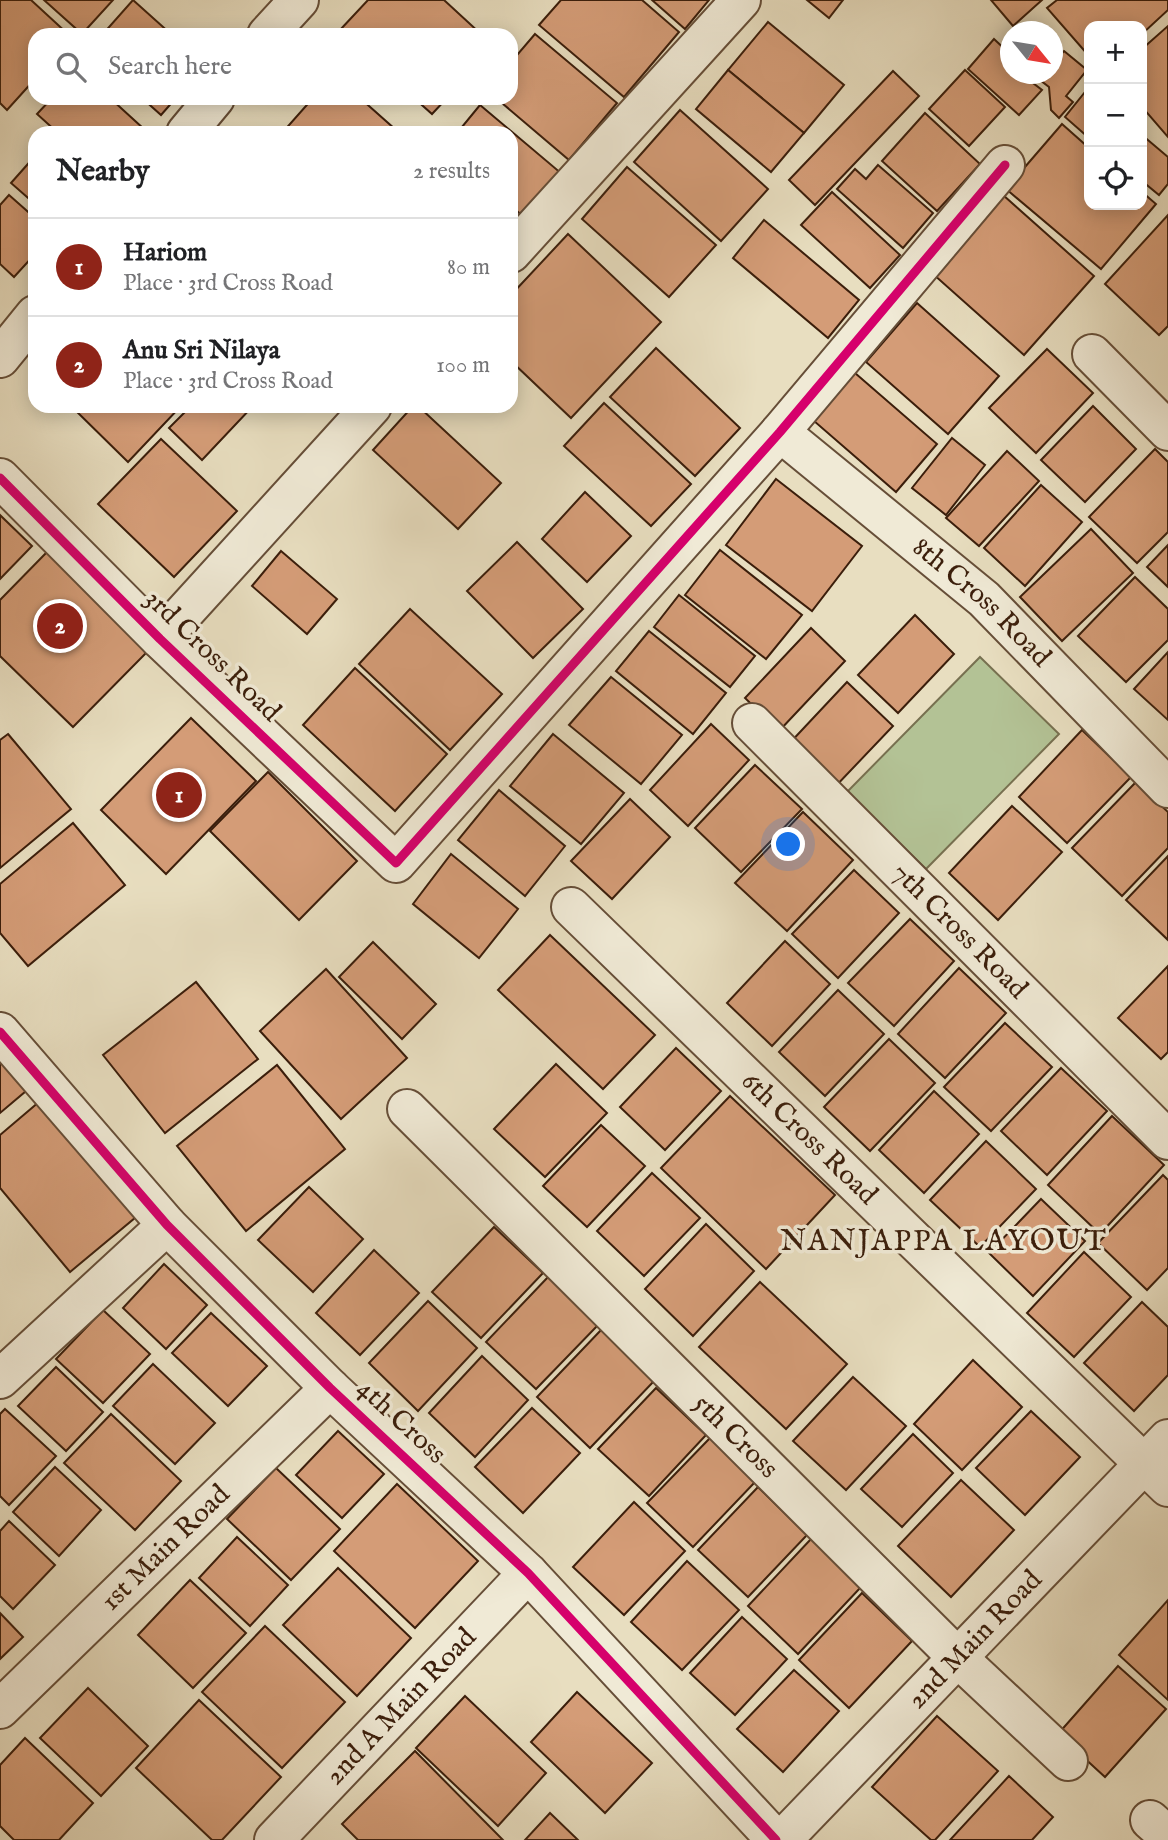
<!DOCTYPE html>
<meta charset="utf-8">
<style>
body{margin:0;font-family:"IM FELL English",serif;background:#f6f6f6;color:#202124}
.controls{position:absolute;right:21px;top:21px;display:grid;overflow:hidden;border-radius:14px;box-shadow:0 4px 18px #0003}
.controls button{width:63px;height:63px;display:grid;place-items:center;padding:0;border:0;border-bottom:2px solid #e0e0e0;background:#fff;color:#202124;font:35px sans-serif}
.compass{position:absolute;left:1000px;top:21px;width:63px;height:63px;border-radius:50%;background:#fff;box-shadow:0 4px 18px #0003;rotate:120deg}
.you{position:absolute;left:789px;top:845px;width:24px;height:24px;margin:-18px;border:5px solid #fff;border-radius:50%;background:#1a73e8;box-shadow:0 0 0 10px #1a73e833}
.badge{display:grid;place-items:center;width:46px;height:46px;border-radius:50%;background:#8f2418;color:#fff;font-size:23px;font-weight:700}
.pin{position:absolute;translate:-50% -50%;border:4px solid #fff;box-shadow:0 2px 7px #0006}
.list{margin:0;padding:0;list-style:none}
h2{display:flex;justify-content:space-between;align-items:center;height:91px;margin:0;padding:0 28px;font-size:30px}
h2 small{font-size:23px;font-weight:400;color:#757577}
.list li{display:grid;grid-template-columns:46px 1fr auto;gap:21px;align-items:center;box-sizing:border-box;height:98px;padding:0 28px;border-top:2px solid #e0e0e0}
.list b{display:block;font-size:26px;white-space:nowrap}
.list p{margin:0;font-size:23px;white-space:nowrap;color:#757577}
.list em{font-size:23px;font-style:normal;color:#757577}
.icon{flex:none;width:38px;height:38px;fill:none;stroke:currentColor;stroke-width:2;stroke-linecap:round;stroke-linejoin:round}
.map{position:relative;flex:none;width:1168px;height:1840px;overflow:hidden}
.search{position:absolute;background:#fff;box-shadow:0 4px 18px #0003;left:28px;top:28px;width:490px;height:77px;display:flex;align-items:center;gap:18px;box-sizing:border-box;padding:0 24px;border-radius:21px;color:#757577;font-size:26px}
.panel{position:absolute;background:#fff;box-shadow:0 4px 18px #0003;left:28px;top:126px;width:490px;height:287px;border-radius:21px}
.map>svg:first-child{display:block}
.green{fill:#b3c295;stroke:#777050;stroke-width:2}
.building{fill:#d49c77;stroke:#3b1e0b;stroke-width:2}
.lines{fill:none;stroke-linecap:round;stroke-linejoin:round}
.minor-casing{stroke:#664e38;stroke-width:42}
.minor{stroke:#f0ead6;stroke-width:38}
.cycleway-casing{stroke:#f0ead6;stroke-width:13}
.cycleway{stroke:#d6006c;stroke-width:9}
.labels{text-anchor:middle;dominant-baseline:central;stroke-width:7;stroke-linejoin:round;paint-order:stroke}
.street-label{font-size:28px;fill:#3b1e0b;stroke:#f0ead6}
.neighbourhood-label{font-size:30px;letter-spacing:2px;fill:#3b1e0b;stroke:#f0ead6}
</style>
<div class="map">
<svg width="1168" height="1840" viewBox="0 0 1168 1840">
<rect width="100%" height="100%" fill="#e8dec0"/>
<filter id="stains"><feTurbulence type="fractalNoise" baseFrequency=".00286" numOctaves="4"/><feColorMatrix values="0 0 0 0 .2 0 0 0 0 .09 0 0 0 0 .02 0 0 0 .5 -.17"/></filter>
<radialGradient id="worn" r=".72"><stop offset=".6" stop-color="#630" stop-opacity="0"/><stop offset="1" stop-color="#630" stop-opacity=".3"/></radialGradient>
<polygon class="green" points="980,657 1059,734 926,869 847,792"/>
<g class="building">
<polygon points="0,0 31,0 69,35 35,35 35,79 7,110 0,103"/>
<polygon points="44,0 113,0 82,34"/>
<polygon points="133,0 172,35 102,35"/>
<polygon points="368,0 444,0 482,35 346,35 340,30"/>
<polygon points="561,0 642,0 679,32 624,97 539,25"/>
<polygon points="652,0 709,0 685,29"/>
<polygon points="807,0 843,0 829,18"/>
<polygon points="991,0 1042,0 1013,26"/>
<polygon points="1057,0 1168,0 1168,10 1142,34 1142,26 1089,26 1089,56 1047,8"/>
<polygon points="768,22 844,85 804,133 728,70"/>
<polygon points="1168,26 1168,137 1142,107 1142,49"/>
<polygon points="535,34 617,103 569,160 496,98 511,98 511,62"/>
<polygon points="994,39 1010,54 1010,74 1033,74 1029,80 1042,90 1019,115 968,69"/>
<polygon points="1064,51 1087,70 1066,96 1073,102 1059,118 1051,110 1049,87 1040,80 1045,74 1052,74 1052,64"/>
<polygon points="728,70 804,133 771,172 696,109"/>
<polygon points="965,70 1005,107 969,146 929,109"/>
<polygon points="893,71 919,96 815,205 789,180"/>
<polygon points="1089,87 1089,138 1065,117"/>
<polygon points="52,98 110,98 145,130 143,133 58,133 37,114"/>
<polygon points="142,98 176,98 161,115"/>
<polygon points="313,98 360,98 396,130 394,133 282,133"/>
<polygon points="414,98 447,98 432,114"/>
<polygon points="480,105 562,174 524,217 511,206 511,133 457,133"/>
<polygon points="680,110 768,189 721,241 634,162"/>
<polygon points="925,113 980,164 937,211 882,161"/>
<polygon points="1062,124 1089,148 1089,205 1142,205 1142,192 1156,204 1101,269 1006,189"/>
<polygon points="1142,135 1168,157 1168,184 1159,195 1142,181"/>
<polygon points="35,156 35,204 11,183"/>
<polygon points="878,165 933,213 903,248 837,189 855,169 866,179"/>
<polygon points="627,167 716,245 669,297 582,219"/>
<polygon points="832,192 900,255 870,288 801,225"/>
<polygon points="9,195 35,218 35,254 14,277 0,264 0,205"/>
<polygon points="1003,195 1094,276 1024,355 933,274"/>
<polygon points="1168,215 1168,326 1159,335 1105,284"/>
<polygon points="764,220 859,300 828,338 733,258"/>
<polygon points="568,234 661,322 571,418 511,361 511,295"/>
<polygon points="917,303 999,376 948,434 866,362"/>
<polygon points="656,348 740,428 695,476 610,397"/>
<polygon points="1047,349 1093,393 1036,453 989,408"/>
<polygon points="855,373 937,444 896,492 814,421"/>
<polygon points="604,403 691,484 651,526 564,446"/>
<polygon points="71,406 181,406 128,462"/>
<polygon points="191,406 253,406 202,460 169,428"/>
<polygon points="413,406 418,406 501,483 458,529 373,450"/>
<polygon points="1093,406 1136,449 1085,502 1041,460"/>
<polygon points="952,438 985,465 946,515 912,488"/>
<polygon points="161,439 237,511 174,577 98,504"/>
<polygon points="1155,449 1168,462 1168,532 1137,563 1089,517"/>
<polygon points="1007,451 1039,481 979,546 946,518"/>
<polygon points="776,479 862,546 812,611 726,545"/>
<polygon points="1041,485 1082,522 1025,586 984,548"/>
<polygon points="585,492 631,536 587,582 542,539"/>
<polygon points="0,515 32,546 0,579"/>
<polygon points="1091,529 1133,573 1062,641 1020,597"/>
<polygon points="517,542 583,609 533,658 467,591"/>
<polygon points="1168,545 1168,587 1147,567"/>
<polygon points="720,550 802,615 766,659 685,595"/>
<polygon points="281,551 337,599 307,634 252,586"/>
<polygon points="47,552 147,652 73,727 0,656 0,600"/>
<polygon points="1135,577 1168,609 1168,640 1126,682 1078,636"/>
<polygon points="679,595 755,656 730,687 654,627"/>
<polygon points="410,609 502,694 450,750 359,664"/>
<polygon points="915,615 954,654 898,713 858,675"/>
<polygon points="811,628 845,661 779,731 745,698"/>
<polygon points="649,631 726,693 693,734 616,671"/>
<polygon points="1168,652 1168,720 1134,689"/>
<polygon points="355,668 447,754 395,811 303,725"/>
<polygon points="611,677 682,735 641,784 569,725"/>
<polygon points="847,682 893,726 832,790 786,747"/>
<polygon points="191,718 256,781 166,874 101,810"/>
<polygon points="711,724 749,760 688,826 650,790"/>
<polygon points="1082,730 1131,777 1067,843 1019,797"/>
<polygon points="8,734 71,809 0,868 0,740"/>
<polygon points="553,734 624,793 581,844 510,786"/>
<polygon points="755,765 802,809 741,872 695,828"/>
<polygon points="268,772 357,861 299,920 210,831"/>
<polygon points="1136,782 1168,812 1168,848 1122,896 1072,848"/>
<polygon points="499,790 565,846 525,896 458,840"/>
<polygon points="630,799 670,837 612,899 571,861"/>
<polygon points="1012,806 1062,852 998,920 949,873"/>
<polygon points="803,812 853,860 787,931 735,883"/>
<polygon points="73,823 125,885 28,966 0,933 0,884"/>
<polygon points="451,854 518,909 479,958 413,904"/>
<polygon points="1168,856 1168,940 1126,900"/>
<polygon points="854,870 899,913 838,978 792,934"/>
<polygon points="910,919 954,961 894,1026 848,983"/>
<polygon points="550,935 655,1035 603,1089 498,990"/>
<polygon points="785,941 830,984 772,1046 727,1003"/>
<polygon points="373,942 436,1004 402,1039 339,977"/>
<polygon points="1168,966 1168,1052 1161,1059 1118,1018"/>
<polygon points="959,968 1006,1013 945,1078 898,1034"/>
<polygon points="326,969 407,1058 341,1119 260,1031"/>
<polygon points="196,982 258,1059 165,1133 103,1055"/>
<polygon points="838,990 884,1034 825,1096 779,1052"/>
<polygon points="1005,1023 1052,1067 991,1131 944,1087"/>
<polygon points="889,1039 935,1083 870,1151 824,1107"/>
<polygon points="676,1048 721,1091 665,1150 620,1107"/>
<polygon points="0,1059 26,1091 0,1113"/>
<polygon points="556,1064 607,1113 545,1177 494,1129"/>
<polygon points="277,1065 345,1149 246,1231 177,1146"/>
<polygon points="1061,1068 1107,1111 1047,1175 1001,1131"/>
<polygon points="934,1091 979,1134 924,1193 879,1150"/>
<polygon points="46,1096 142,1212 70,1272 0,1188 0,1135"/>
<polygon points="730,1096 835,1195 766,1269 661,1168"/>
<polygon points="1112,1116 1164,1165 1100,1234 1048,1185"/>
<polygon points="601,1125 645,1166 587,1227 543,1186"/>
<polygon points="986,1141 1036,1189 980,1247 930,1200"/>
<polygon points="652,1173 700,1218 644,1276 597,1231"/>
<polygon points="1163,1175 1168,1180 1168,1268 1147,1290 1098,1243"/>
<polygon points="309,1187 363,1239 313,1292 258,1240"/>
<polygon points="1041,1199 1085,1241 1033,1296 989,1253"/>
<polygon points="706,1224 754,1271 693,1336 645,1289"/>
<polygon points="494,1227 543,1273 481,1338 432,1292"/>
<polygon points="374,1250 419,1293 360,1355 316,1313"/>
<polygon points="1084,1252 1131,1297 1074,1357 1027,1313"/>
<polygon points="164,1264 207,1305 166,1349 123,1308"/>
<polygon points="549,1276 599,1324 536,1389 486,1342"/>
<polygon points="760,1282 847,1364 786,1429 699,1347"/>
<polygon points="428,1301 477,1348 418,1411 369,1363"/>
<polygon points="1142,1302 1168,1327 1168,1375 1134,1411 1084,1363"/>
<polygon points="103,1310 150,1354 103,1403 56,1359"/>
<polygon points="211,1313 267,1366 228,1406 172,1353"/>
<polygon points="602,1329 655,1380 590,1448 537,1397"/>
<polygon points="482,1356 528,1400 475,1457 429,1413"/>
<polygon points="973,1360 1022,1407 962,1470 914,1424"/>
<polygon points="153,1364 215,1423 175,1464 113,1406"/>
<polygon points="56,1367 103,1412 66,1451 18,1406"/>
<polygon points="853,1377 906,1426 846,1490 793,1441"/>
<polygon points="656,1388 706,1435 649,1496 598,1449"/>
<polygon points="532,1408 580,1453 523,1513 475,1467"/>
<polygon points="5,1409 56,1456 9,1505 0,1496 0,1414"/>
<polygon points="1031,1411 1080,1457 1025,1515 976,1468"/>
<polygon points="111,1414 181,1481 135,1530 64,1463"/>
<polygon points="338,1431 384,1474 342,1518 296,1475"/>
<polygon points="913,1434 953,1473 902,1527 861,1489"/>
<polygon points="710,1438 756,1481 693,1547 647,1503"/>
<polygon points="55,1467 101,1510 59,1556 13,1512"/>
<polygon points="276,1468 340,1529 291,1580 227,1519"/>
<polygon points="961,1480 1014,1530 951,1597 898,1546"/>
<polygon points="397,1484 478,1561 415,1628 334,1551"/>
<polygon points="758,1487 807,1535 748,1597 698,1550"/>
<polygon points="634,1502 685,1551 624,1615 573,1567"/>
<polygon points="9,1521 55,1565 13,1609 0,1596 0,1531"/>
<polygon points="237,1537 288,1585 250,1626 199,1578"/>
<polygon points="811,1539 861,1587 798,1654 748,1606"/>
<polygon points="687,1561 739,1610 682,1670 631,1622"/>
<polygon points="338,1568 411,1638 357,1696 283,1625"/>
<polygon points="190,1580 246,1633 193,1688 138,1635"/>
<polygon points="862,1593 912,1641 849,1708 799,1660"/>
<polygon points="1168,1600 1168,1700 1119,1655"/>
<polygon points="0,1613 23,1637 0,1659"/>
<polygon points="742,1617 787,1659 735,1715 690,1673"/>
<polygon points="265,1626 345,1702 282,1768 202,1692"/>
<polygon points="1118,1666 1166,1709 1105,1777 1058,1734"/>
<polygon points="794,1670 839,1711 783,1772 737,1729"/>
<polygon points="88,1688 148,1746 101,1796 40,1738"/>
<polygon points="577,1692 652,1763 605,1813 531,1742"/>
<polygon points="465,1696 546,1773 498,1826 416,1748"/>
<polygon points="199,1700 281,1777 222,1840 212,1840 136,1768"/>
<polygon points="937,1716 998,1771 935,1840 931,1840 872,1787"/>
<polygon points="25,1738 93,1803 59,1840 14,1840 0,1826 0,1765"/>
<polygon points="415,1751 503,1840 358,1840 342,1824"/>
<polygon points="1009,1776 1053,1817 1032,1840 950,1840"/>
<polygon points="550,1813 578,1840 525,1840"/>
</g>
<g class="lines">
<g class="minor-casing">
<g id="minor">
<polyline points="267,35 299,0"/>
<polyline points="186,133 215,98"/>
<polyline points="511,253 741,0"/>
<polyline points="1092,354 1168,431"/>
<polyline points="0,358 35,315"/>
<path id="s1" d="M780 432 984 599 1168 788"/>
<polyline points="0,478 160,639 396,863 780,432 1005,165"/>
<polyline points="160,639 372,406"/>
<path id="s2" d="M752 723 1168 1140"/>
<path id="s3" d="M571 907 1168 1487"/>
<polyline points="0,1032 167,1225 330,1388 528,1573 776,1840"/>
<path id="s4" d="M407 1109 958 1658 1068 1761"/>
<polyline points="0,1379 167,1225"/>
<path id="s5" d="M0 1709 330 1388"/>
<polyline points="1150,1820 1168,1836"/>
<path id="s6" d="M274 1840 528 1573"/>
<path id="s7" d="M782 1840 1168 1439"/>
</g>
</g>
<use href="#minor" class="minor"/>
<g class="cycleway-casing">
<g id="cycleway">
<polyline points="0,478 160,639 396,863 780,432 1005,165"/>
<polyline points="0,1032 167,1225 330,1388 528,1573 776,1840"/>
</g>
</g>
<use href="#cycleway" class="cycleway"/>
</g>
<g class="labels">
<g class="street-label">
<text stroke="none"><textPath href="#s1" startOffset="264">8th Cross Road</textPath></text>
<text transform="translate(212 656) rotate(44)">3rd Cross Road</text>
<text stroke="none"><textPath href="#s2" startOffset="294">7th Cross Road</textPath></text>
<text stroke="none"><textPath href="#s3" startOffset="332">6th Cross Road</textPath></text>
<text transform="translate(401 1422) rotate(43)">4th Cross</text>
<text stroke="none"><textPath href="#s4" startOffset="464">5th Cross</textPath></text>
<text stroke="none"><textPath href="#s5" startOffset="231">1st Main Road</textPath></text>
<text stroke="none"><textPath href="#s7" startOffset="278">2nd Main Road</textPath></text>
<text stroke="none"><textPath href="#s6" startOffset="184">2nd A Main Road</textPath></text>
</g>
<g class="neighbourhood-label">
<text x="944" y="1242">NANJAPPA LAYOUT</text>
</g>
</g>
<rect width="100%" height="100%" filter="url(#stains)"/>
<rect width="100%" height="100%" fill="url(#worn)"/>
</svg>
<div class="controls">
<button>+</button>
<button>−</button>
<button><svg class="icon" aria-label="locate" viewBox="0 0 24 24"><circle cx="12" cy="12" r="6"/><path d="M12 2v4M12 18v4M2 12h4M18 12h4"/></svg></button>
</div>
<svg class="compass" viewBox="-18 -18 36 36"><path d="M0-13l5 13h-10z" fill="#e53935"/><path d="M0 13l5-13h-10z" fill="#757577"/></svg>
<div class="you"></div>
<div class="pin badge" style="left:179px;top:795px">1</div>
<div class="pin badge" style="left:60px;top:626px">2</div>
<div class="search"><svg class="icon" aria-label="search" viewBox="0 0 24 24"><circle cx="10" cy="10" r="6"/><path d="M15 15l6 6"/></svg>Search here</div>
<section class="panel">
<h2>Nearby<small>2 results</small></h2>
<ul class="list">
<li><span class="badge">1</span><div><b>Hariom</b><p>Place · 3rd Cross Road</p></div><em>80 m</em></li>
<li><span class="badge">2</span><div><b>Anu Sri Nilaya</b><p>Place · 3rd Cross Road</p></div><em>100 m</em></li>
</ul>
</section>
</div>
